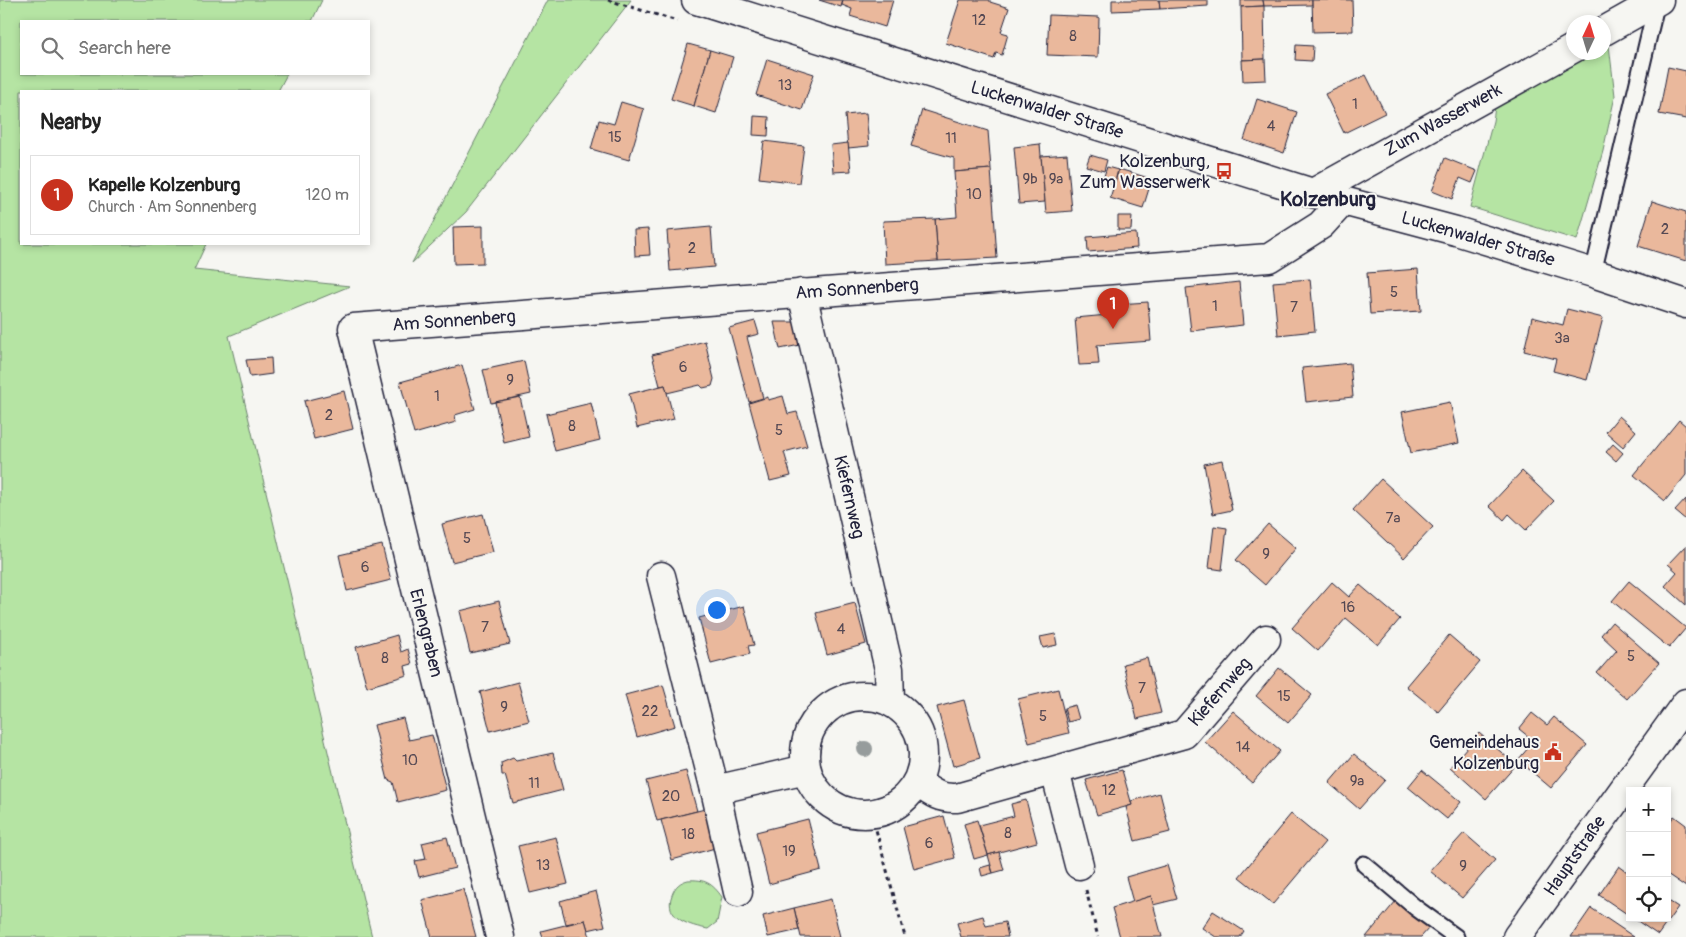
<!DOCTYPE html>
<meta charset="utf-8">
<style>
body{margin:0;font-family:Pangolin,sans-serif;background:#f6f6f6;color:#222}
.controls{position:absolute;right:15px;bottom:15px;display:grid;overflow:hidden;border-radius:0px;box-shadow:0 2px 8px #0003}
.controls button{width:45px;height:45px;display:grid;place-items:center;padding:0;border:0;border-bottom:1px solid #e0e0e0;background:#fff;color:#222;font:25px sans-serif}
.compass{position:absolute;left:1566px;top:15px;width:45px;height:45px;border-radius:50%;background:#fff;box-shadow:0 2px 8px #0003;rotate:4deg}
.you{position:absolute;left:716px;top:609px;width:18px;height:18px;margin:-12px;border:4px solid #fff;border-radius:50%;background:#1a73e8;box-shadow:0 0 0 8px #1a73e833}
.badge{display:grid;place-items:center;width:32px;height:32px;border-radius:50%;background:#c8321e;color:#fff;font-size:16px;font-weight:700}
.pin{position:absolute;translate:-50% -41px;filter:drop-shadow(0 1px 2px #0008)}
.pin::after{content:'';position:absolute;top:26px;width:18px;height:15px;background:inherit;clip-path:polygon(0 0,100% 0,50% 100%)}
.list{margin:0;padding:0;list-style:none}
h2{display:flex;justify-content:space-between;align-items:center;height:65px;margin:0;padding:0 20px;font-size:21px}
h2 small{font-size:16px;font-weight:400;color:#767676}
.list li{display:grid;grid-template-columns:32px 1fr auto;gap:15px;align-items:center;box-sizing:border-box;height:80px;margin:0 10px 10px;padding:0 10px;border:1px solid #e0e0e0;border-radius:0px}
.list b{display:block;font-size:19px;white-space:nowrap}
.list p{margin:0;font-size:16px;white-space:nowrap;color:#767676}
.list em{font-size:16px;font-style:normal;color:#767676}
.icon{flex:none;width:28px;height:28px;fill:none;stroke:currentColor;stroke-width:2;stroke-linecap:round;stroke-linejoin:round}
.map{position:relative;flex:none;width:1686px;height:937px;overflow:hidden}
.search{position:absolute;background:#fff;box-shadow:0 2px 8px #0003;left:20px;top:20px;width:350px;height:55px;display:flex;align-items:center;gap:12px;box-sizing:border-box;padding:0 18px;border-radius:0px;color:#767676;font-size:19px}
.panel{position:absolute;background:#fff;box-shadow:0 2px 8px #0003;left:20px;top:90px;width:350px;height:155px;border-radius:0px}
.map>svg:first-child{display:block}
.green{fill:#b5e4a3;stroke:#6c836f}
.building{fill:#eab89c;stroke:#22223b}
.lines{fill:none;stroke-linecap:round;stroke-linejoin:round}
.service-casing{stroke:#22223b;stroke-width:19}
.minor-casing{stroke:#22223b;stroke-width:31}
.path{stroke:#22223b;stroke-width:3;stroke-dasharray:4 4;stroke-linecap:butt}
.service{stroke:#f6f6f2;stroke-width:15}
.minor{stroke:#f6f6f2;stroke-width:28}
.tree{fill:#969c9c}
.labels{text-anchor:middle;dominant-baseline:central;stroke-width:4;stroke-linejoin:round;paint-order:stroke}
.number-label{font-size:15px;fill:#544853}
.street-label{font-size:18px;fill:#22223b;stroke:#f6f6f2}
.poi-label{font-size:18px;fill:#22223b;stroke:#f6f6f2;text-anchor:end}
.quarter-label{font-size:20px;font-weight:bold;fill:#22223b;stroke:#f6f6f2}
</style>
<div class="map">
<svg width="1686" height="937" viewBox="0 0 1686 937">
<rect width="100%" height="100%" fill="#f6f6f2"/>
<filter id="ink" filterUnits="userSpaceOnUse"><feTurbulence type="fractalNoise" baseFrequency=".02" numOctaves="2"/><feDisplacementMap in="SourceGraphic" scale="10" xChannelSelector="R" yChannelSelector="G"/><feConvolveMatrix kernelMatrix="1 2 1 2 8 2 1 2 1" color-interpolation-filters="sRGB"/></filter>
<g filter="url(#ink)">
<g class="green">
<polygon points="0,0 322,0 312,21 21,21 21,74 287,74 278,91 21,91 21,244 206,244 194,270 350,286 229,336 372,937 0,937"/>
<polygon points="548,0 631,0 466,212 412,263"/>
<polygon points="1609,45 1615,96 1603,151 1577,240 1470,207 1493,121 1495,107 1594,53 1604,52 1604,48"/>
<path d="M688 880C705 879 712 883 722 897L717 922 708 929C690 926 663 918 672 895 675 886 680 882 688 880Z"/>
</g>
<g class="building">
<polygon points="819,0 843,0 841,7"/>
<polygon points="843,0 893,0 885,27 850,16 852,9 842,5"/>
<polygon points="960,0 990,0 990,2 1009,8 1001,32 1008,34 1002,55 996,53 994,59 946,43"/>
<polygon points="1112,0 1159,0 1160,9 1112,11"/>
<polygon points="1159,0 1208,0 1208,6 1160,9"/>
<polygon points="1241,0 1263,0 1264,6 1241,7"/>
<polygon points="1263,0 1312,0 1312,5 1264,6"/>
<polygon points="1312,0 1352,0 1353,31 1313,32"/>
<polygon points="1264,6 1265,59 1242,60 1241,7"/>
<polygon points="1049,15 1099,17 1098,57 1047,55"/>
<polygon points="688,44 710,50 694,106 671,99"/>
<polygon points="1296,45 1313,46 1312,61 1295,60"/>
<polygon points="710,50 733,57 716,113 694,106"/>
<polygon points="767,59 814,74 802,110 756,95"/>
<polygon points="1265,59 1266,80 1243,81 1242,60"/>
<polygon points="1668,67 1686,71 1686,119 1659,114"/>
<polygon points="1366,75 1385,113 1344,133 1325,94"/>
<polygon points="1257,99 1297,112 1284,153 1244,140"/>
<polygon points="621,102 644,109 629,160 591,149 599,120 614,124"/>
<polygon points="922,110 988,131 991,169 954,172 954,158 911,146"/>
<polygon points="866,113 869,146 848,148 845,115"/>
<polygon points="754,116 769,117 768,136 753,135"/>
<polygon points="764,141 804,146 799,183 759,178"/>
<polygon points="848,143 851,171 833,172 831,145"/>
<polygon points="1040,144 1045,202 1019,204 1014,147"/>
<polygon points="1067,154 1072,211 1046,213 1041,156"/>
<polygon points="1090,155 1107,160 1104,171 1086,166"/>
<polygon points="1445,158 1477,171 1472,183 1460,178 1452,199 1432,191"/>
<polygon points="1107,167 1118,170 1114,185 1102,182"/>
<polygon points="991,169 997,258 938,261 935,219 957,217 954,172"/>
<polygon points="1119,169 1152,179 1143,208 1110,198"/>
<polygon points="1652,201 1686,212 1686,261 1638,246"/>
<polygon points="1118,216 1132,216 1131,230 1118,230"/>
<polygon points="935,219 938,261 885,264 883,221"/>
<polygon points="483,226 483,263 454,264 453,227"/>
<polygon points="711,227 714,267 670,271 667,231"/>
<polygon points="648,229 650,255 635,256 634,230"/>
<polygon points="1136,233 1137,248 1088,252 1087,237"/>
<polygon points="1418,269 1421,311 1370,314 1367,273"/>
<polygon points="1310,279 1315,331 1278,335 1273,282"/>
<polygon points="1239,282 1243,325 1191,331 1186,288"/>
<polygon points="1148,302 1151,341 1097,345 1099,364 1079,365 1075,318 1119,314 1118,304"/>
<polygon points="1567,309 1603,318 1587,380 1553,371 1556,359 1524,351 1532,317 1563,325"/>
<polygon points="755,321 759,334 747,337 763,398 749,402 729,328"/>
<polygon points="774,322 795,322 800,345 780,349"/>
<polygon points="705,341 714,379 712,386 703,388 700,385 667,393 665,385 660,386 652,355"/>
<polygon points="271,358 272,374 250,377 246,360"/>
<polygon points="524,361 531,394 491,403 483,370"/>
<polygon points="1350,363 1353,397 1306,402 1302,368"/>
<polygon points="462,365 475,409 455,415 456,422 414,434 400,382"/>
<polygon points="665,385 674,419 637,428 629,394"/>
<polygon points="344,391 353,429 314,439 304,401"/>
<polygon points="783,396 788,414 797,412 807,446 784,452 791,476 770,481 749,403 768,397 768,400"/>
<polygon points="520,397 529,437 504,443 495,402"/>
<polygon points="1450,402 1459,443 1411,453 1402,412"/>
<polygon points="591,403 600,440 555,451 546,414"/>
<polygon points="1619,416 1636,431 1623,447 1606,432"/>
<polygon points="1679,420 1686,426 1686,475 1665,501 1634,475"/>
<polygon points="1613,444 1623,453 1616,461 1606,452"/>
<polygon points="1222,460 1232,510 1213,514 1204,464"/>
<polygon points="1522,471 1554,501 1526,530 1509,514 1504,520 1489,506"/>
<polygon points="1381,479 1433,527 1404,558 1353,510"/>
<polygon points="1686,499 1686,520 1675,511"/>
<polygon points="483,514 493,552 452,562 442,524"/>
<polygon points="1268,524 1296,548 1265,585 1236,560"/>
<polygon points="1214,526 1227,528 1222,570 1209,568"/>
<polygon points="382,545 391,580 347,591 339,555"/>
<polygon points="1686,545 1686,605 1665,586 1677,572 1668,564"/>
<polygon points="1629,581 1686,628 1669,648 1612,601"/>
<polygon points="1332,582 1349,597 1360,585 1400,619 1378,645 1346,618 1318,651 1292,628"/>
<polygon points="499,601 510,644 470,653 460,611"/>
<polygon points="855,603 866,644 827,655 816,613"/>
<polygon points="744,606 754,645 748,646 750,654 711,664 699,618"/>
<polygon points="1612,622 1659,663 1627,699 1597,673 1617,650 1601,635"/>
<polygon points="1055,634 1057,645 1043,648 1040,637"/>
<polygon points="397,635 401,652 408,649 412,664 405,666 407,675 367,687 356,647"/>
<polygon points="1449,635 1480,662 1438,712 1406,686"/>
<polygon points="1147,658 1161,713 1137,719 1123,664"/>
<polygon points="1279,668 1312,695 1288,723 1256,696"/>
<polygon points="518,682 529,721 490,731 480,692"/>
<polygon points="663,685 675,726 637,737 625,695"/>
<polygon points="1058,689 1069,733 1029,743 1018,699"/>
<polygon points="964,700 980,758 953,766 937,707"/>
<polygon points="1075,705 1079,719 1068,722 1064,708"/>
<polygon points="1233,711 1280,751 1252,783 1205,742"/>
<polygon points="1532,713 1547,725 1554,717 1587,745 1551,788 1518,760 1534,741 1519,729"/>
<polygon points="403,718 409,740 432,735 446,790 398,802 393,782 388,780 374,725"/>
<polygon points="1479,733 1516,765 1486,799 1450,767"/>
<polygon points="553,753 563,790 513,803 505,775 502,775 501,763 513,758 516,761"/>
<polygon points="1354,754 1385,780 1359,809 1329,783"/>
<polygon points="1122,770 1132,805 1097,815 1086,780"/>
<polygon points="1422,770 1461,802 1447,819 1408,787"/>
<polygon points="686,771 697,811 657,821 646,781"/>
<polygon points="1160,793 1170,832 1135,841 1126,807 1132,805 1131,801"/>
<polygon points="1026,800 1037,842 988,855 979,825 1014,816 1011,804"/>
<polygon points="705,809 715,848 672,860 661,820"/>
<polygon points="1291,814 1325,842 1273,904 1239,877"/>
<polygon points="944,816 955,858 914,869 903,827"/>
<polygon points="1674,816 1686,825 1686,887 1667,874 1667,826"/>
<polygon points="808,819 821,870 769,884 756,832"/>
<polygon points="977,820 988,855 974,859 964,824"/>
<polygon points="1464,833 1495,860 1462,898 1430,871"/>
<polygon points="447,837 455,868 419,877 415,861 426,859 422,843"/>
<polygon points="556,837 568,884 530,893 518,846"/>
<polygon points="999,852 1004,870 993,873 988,855"/>
<polygon points="990,865 993,873 982,876 980,868"/>
<polygon points="1167,865 1177,899 1153,905 1151,896 1133,902 1126,877"/>
<polygon points="1619,866 1630,874 1630,916 1599,895"/>
<polygon points="463,889 476,937 432,937 422,900"/>
<polygon points="596,891 605,926 588,930 585,920 566,924 560,901"/>
<polygon points="1151,896 1162,937 1120,937 1112,908"/>
<polygon points="831,899 840,937 801,937 794,908"/>
<polygon points="1667,900 1678,907 1658,935 1633,918 1667,918"/>
<polygon points="1396,901 1429,928 1421,937 1366,937"/>
<polygon points="794,908 799,930 768,937 763,916"/>
<polygon points="1591,908 1634,937 1571,937"/>
<polygon points="1213,911 1244,931 1240,937 1216,937 1202,928"/>
<polygon points="983,916 986,926 1005,922 1008,937 961,937 957,923"/>
<polygon points="585,920 590,937 543,937 541,931"/>
</g>
<g class="lines">
<g class="service-casing">
<g id="service">
<polyline points="1593,273 1657,1"/>
<polyline points="1364,864 1416,908 1456,937"/>
</g>
</g>
<g class="minor-casing">
<g id="minor">
<polyline points="696,0 1313,193 1456,231 1593,273 1686,304"/>
<polyline points="1604,31 1659,0"/>
<polyline points="1313,193 1574,48"/>
<polyline points="802,293 889,669 890,700"/>
<polyline points="661,576 715,790 738,892"/>
<circle cx="864" cy="755" r="59"/>
<polyline points="1055,771 1079,865"/>
<path d="M918 783C932 793 940 799 957 798L1184 734 1266 639"/>
<polyline points="715,790 806,769"/>
<polyline points="500,937 353,328 1269,258 1321,225 1342,202"/>
<polyline points="1517,937 1686,703"/>
</g>
</g>
<g class="path">
<polyline points="608,0 677,21"/>
<polyline points="872,815 905,937"/>
<polyline points="1086,890 1098,937"/>
</g>
<use href="#service" class="service"/>
<use href="#minor" class="minor"/>
</g>
<circle class="tree" cx="865" cy="749" r="8"/>
</g>
<defs>
<g id="bus-bare" transform="scale(1.35)"><path d="M-5-6H5V4H4V6H2V4H-2V6H-4V4H-5ZM-3.5-4V0h7V-4ZM-3.5 1.2v1.5H-2V1.2ZM2 1.2v1.5H3.5V1.2Z" fill="#c8321e" stroke="#f6f6f2" stroke-width="2.5" paint-order="stroke"/></g>
<g id="civic-bare" transform="scale(1.35)"><path d="M-.6-6.5H3V-4.5H.6V-3L4-1V1h2V6H-6V1h2V-1L-.6-3ZM-1.2 2.5V6h2.4V2.5Z" fill="#c8321e" stroke="#f6f6f2" stroke-width="2.5" paint-order="stroke"/></g>
</defs>
<g fill-rule="evenodd">
<use href="#bus-bare" x="1224" y="171"/>
<use href="#civic-bare" x="1553" y="752"/>
</g>
<g class="labels">
<g class="number-label">
<text x="979" y="20">12</text>
<text x="1073" y="36">8</text>
<text x="785" y="85">13</text>
<text x="1355" y="104">1</text>
<text x="1271" y="126">4</text>
<text x="615" y="137">15</text>
<text x="951" y="138">11</text>
<text x="1030" y="179">9b</text>
<text x="1056" y="179">9a</text>
<text x="974" y="194">10</text>
<text x="1665" y="229">2</text>
<text x="692" y="248">2</text>
<text x="1394" y="292">5</text>
<text x="1215" y="306">1</text>
<text x="1294" y="307">7</text>
<text x="1562" y="338">3a</text>
<text x="683" y="367">6</text>
<text x="510" y="380">9</text>
<text x="437" y="396">1</text>
<text x="329" y="415">2</text>
<text x="572" y="426">8</text>
<text x="779" y="430">5</text>
<text x="1393" y="518">7a</text>
<text x="467" y="538">5</text>
<text x="1266" y="554">9</text>
<text x="365" y="567">6</text>
<text x="1348" y="607">16</text>
<text x="485" y="627">7</text>
<text x="841" y="629">4</text>
<text x="1631" y="656">5</text>
<text x="385" y="658">8</text>
<text x="1142" y="688">7</text>
<text x="1284" y="696">15</text>
<text x="504" y="707">9</text>
<text x="650" y="711">22</text>
<text x="1043" y="716">5</text>
<text x="1243" y="747">14</text>
<text x="410" y="760">10</text>
<text x="1357" y="781">9a</text>
<text x="534" y="783">11</text>
<text x="1109" y="790">12</text>
<text x="671" y="796">20</text>
<text x="1008" y="833">8</text>
<text x="688" y="834">18</text>
<text x="929" y="843">6</text>
<text x="789" y="851">19</text>
<text x="543" y="865">13</text>
<text x="1463" y="866">9</text>
</g>
<g class="street-label">
<text transform="translate(1047 110) rotate(17)">Luckenwalder Straße</text>
<text transform="translate(1443 120) rotate(-29)">Zum Wasserwerk</text>
<text transform="translate(1478 239) rotate(16)">Luckenwalder Straße</text>
<text transform="translate(857 289) rotate(-4)">Am Sonnenberg</text>
<text transform="translate(454 321) rotate(-4)">Am Sonnenberg</text>
<text transform="translate(849 497) rotate(77)">Kiefernweg</text>
<text transform="translate(426 633) rotate(76)">Erlengraben</text>
<text transform="translate(1220 692) rotate(-49)">Kiefernweg</text>
<text transform="translate(1575 856) rotate(-55)">Hauptstraße</text>
</g>
<g class="poi-label">
<text x="1210" y="161">Kolzenburg,<tspan x="1210" dy="21">Zum Wasserwerk</tspan></text>
<text x="1539" y="742">Gemeindehaus<tspan x="1539" dy="21">Kolzenburg</tspan></text>
</g>
<g class="quarter-label">
<text x="1328" y="199">Kolzenburg</text>
</g>
</g>
</svg>
<div class="controls">
<button>+</button>
<button>−</button>
<button><svg class="icon" aria-label="locate" viewBox="0 0 24 24"><circle cx="12" cy="12" r="6"/><path d="M12 2v4M12 18v4M2 12h4M18 12h4"/></svg></button>
</div>
<svg class="compass" viewBox="-18 -18 36 36"><path d="M0-13l5 13h-10z" fill="#e53935"/><path d="M0 13l5-13h-10z" fill="#767676"/></svg>
<div class="you"></div>
<div class="pin badge" style="left:1113px;top:329px">1</div>
<div class="search"><svg class="icon" aria-label="search" viewBox="0 0 24 24"><circle cx="10" cy="10" r="6"/><path d="M15 15l6 6"/></svg>Search here</div>
<section class="panel">
<h2>Nearby<small></small></h2>
<ul class="list">
<li><span class="badge">1</span><div><b>Kapelle Kolzenburg</b><p>Church · Am Sonnenberg</p></div><em>120 m</em></li>
</ul>
</section>
</div>
